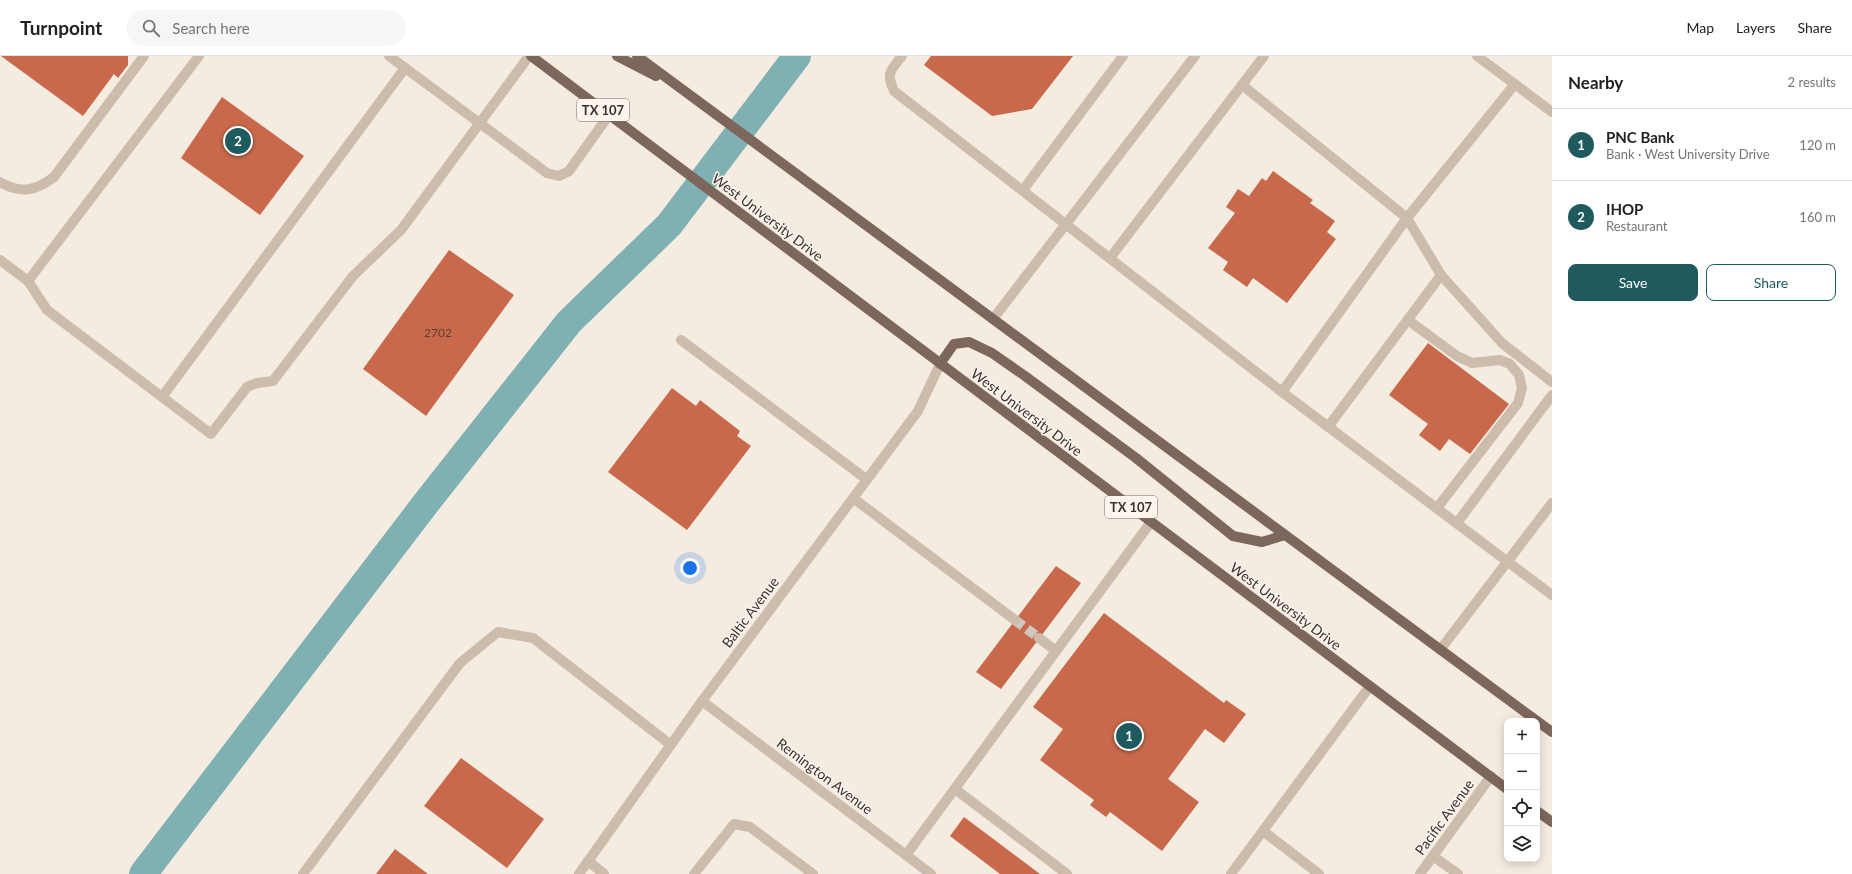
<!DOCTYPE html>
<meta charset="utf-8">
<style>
body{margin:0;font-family:Lato,sans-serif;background:#f6f6f6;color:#202124}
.controls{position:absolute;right:12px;bottom:12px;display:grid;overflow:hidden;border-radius:8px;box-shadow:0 2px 10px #0003}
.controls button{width:36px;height:36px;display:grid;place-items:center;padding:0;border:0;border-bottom:1px solid #e0e0e0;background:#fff;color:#202124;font:20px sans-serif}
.you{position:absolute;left:690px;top:512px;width:14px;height:14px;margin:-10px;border:3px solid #fff;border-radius:50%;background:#1a73e8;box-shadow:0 0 0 6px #1a73e833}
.badge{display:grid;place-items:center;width:26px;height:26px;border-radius:50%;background:#1f5a5e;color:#fff;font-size:13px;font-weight:700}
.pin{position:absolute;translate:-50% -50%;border:2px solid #fff;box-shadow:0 1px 4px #0006}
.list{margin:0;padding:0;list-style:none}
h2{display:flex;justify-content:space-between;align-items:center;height:52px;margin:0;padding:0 16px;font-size:17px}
h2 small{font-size:13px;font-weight:400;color:#757577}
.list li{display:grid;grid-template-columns:26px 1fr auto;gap:12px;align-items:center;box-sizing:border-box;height:72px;padding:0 16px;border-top:1px solid #e0e0e0}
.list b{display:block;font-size:15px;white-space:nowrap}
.list p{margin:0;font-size:13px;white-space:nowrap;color:#757577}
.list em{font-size:13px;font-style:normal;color:#757577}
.actions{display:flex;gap:8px;padding:12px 16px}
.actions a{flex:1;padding:9px 0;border:1px solid #1f5a5e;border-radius:8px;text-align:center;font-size:14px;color:#1f5a5e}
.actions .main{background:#1f5a5e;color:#fff}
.icon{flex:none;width:22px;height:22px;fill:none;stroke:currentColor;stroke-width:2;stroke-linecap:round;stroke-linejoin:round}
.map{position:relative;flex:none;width:1552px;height:818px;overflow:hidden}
header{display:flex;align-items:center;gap:24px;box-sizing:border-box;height:56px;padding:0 20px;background:#fff;border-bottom:1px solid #e0e0e0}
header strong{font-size:19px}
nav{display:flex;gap:22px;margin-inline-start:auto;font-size:14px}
.search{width:280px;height:36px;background:#f6f6f6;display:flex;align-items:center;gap:10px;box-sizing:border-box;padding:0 14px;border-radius:22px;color:#757577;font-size:15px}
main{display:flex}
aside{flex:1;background:#fff}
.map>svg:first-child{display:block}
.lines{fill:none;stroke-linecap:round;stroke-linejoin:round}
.canal{stroke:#7fb0b2;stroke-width:28}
.building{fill:#c8694b}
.minor-tunnel{stroke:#cfc6bd;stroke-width:10;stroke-dasharray:10 5;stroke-linecap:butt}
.minor{stroke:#cdbbac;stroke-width:10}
.major{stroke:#7d675c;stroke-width:10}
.labels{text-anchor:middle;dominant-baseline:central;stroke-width:3;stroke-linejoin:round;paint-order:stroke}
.number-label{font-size:12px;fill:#5e3e33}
.shield{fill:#fbf5ee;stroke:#756b66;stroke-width:1}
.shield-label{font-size:13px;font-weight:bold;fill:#3b302b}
.street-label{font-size:14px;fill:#3b302b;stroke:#fbf5ee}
</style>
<header>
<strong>Turnpoint</strong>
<div class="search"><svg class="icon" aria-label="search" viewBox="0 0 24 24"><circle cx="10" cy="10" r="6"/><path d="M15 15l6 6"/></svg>Search here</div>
<nav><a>Map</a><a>Layers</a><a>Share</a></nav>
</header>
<main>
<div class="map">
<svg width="1552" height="818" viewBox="0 0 1552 818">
<rect width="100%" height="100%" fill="#f4ebe1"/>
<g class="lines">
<polyline class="canal" points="143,818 426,447 569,266 669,169 797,0"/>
</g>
<g class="building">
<polygon points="1,0 128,0 128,9 118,22 114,18 83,60"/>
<polygon points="931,0 1073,0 1032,53 992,60 924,9"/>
<polygon points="222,41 304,100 260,159 181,102"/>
<polygon points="1273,115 1313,144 1310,147 1335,165 1327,176 1336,183 1287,247 1253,222 1247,231 1223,214 1228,206 1208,192 1235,157 1226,151 1238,133 1249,140 1262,122 1266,125"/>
<polygon points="449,194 514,239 426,360 363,313"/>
<polygon points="1428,287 1509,348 1470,398 1449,383 1440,395 1419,379 1428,368 1389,339"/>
<polygon points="672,332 696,350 700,344 740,375 737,380 751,390 687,474 608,416"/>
<polygon points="1056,510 1081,527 1001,633 976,616"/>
<polygon points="1104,557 1224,647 1226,644 1246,658 1224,687 1205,673 1168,723 1199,746 1162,795 1110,756 1106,761 1090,749 1094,744 1040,704 1063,673 1033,651"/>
<polygon points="461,702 544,763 507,812 424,750"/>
<polygon points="964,761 1040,818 1000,818 950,780"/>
<polygon points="395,793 428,818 376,818"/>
</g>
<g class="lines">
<polyline class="minor-tunnel" points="1015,564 1039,582"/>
<g class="minor">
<polyline points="389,0 547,117 559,120 569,115 609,59"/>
<path d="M902 0C890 15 886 17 894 35L1282 336 1552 539"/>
<polyline points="1477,0 1552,56"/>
<polyline points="1242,29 1407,162 1441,219 1502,287 1552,326"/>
<path d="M0 126C21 138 36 135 54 121L144 0"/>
<polyline points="1023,134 1123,0"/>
<polyline points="1110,202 1264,0"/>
<polyline points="0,204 28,225 199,0"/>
<polyline points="28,225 47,254 211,378 247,331 257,327 273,325 353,220 401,174 529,0"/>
<polyline points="993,263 1195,0"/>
<polyline points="1408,264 1457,300 1472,307 1500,304 1510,308 1519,319 1522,332 1518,347 1437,452"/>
<polyline points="681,284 866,423"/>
<polyline points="1282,336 1407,162 1515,28"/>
<polyline points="162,341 405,12"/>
<polyline points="1328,371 1441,219"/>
<polyline points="853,442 1015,564"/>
<polyline points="1457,467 1552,339"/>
<polyline points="1039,582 1056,595"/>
<polyline points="1440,594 1552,447"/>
<polyline points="702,645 931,818"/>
<polyline points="955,733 1067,818"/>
<polyline points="1263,775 1319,818"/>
<polyline points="906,799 1151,466"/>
<polyline points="1433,800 1458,818"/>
<polyline points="588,805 604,818"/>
<polyline points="303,818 460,607 498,576 533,582 671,689"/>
<polyline points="579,818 702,645 918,355 940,308"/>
<polyline points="694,818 734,768 750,771 813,818"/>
<polyline points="1231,818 1370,630"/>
<polyline points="1420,818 1491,720"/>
</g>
<g class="major">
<polyline points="531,0 1507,733"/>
<polyline points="617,0 656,20"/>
<polyline points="637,0 1537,665"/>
<polyline points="940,308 954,288 969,286 992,297 1025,320 1136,402 1233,480 1262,486 1285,479"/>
<polyline points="1537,665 1552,676"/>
<polyline points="1537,755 1552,766"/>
</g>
</g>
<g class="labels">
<g class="number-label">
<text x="438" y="276">2702</text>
</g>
<g class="shield">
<rect x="577" y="43" width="52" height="22" rx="3"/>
<rect x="1105" y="440" width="52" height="22" rx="3"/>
</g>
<g class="shield-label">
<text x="603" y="54">TX 107</text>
<text x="1131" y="451">TX 107</text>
</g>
<g class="street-label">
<text transform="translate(768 161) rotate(37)">West University Drive</text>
<text transform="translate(1027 356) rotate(37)">West University Drive</text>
<text transform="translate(1286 550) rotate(37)">West University Drive</text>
<text transform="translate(750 556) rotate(-53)">Baltic Avenue</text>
<text transform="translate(825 720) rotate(37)">Remington Avenue</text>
<text transform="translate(1444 761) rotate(-54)">Pacific Avenue</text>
</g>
</g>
</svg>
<div class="controls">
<button>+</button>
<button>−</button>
<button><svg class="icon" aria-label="locate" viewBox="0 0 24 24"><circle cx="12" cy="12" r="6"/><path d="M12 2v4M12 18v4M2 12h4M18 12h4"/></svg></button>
<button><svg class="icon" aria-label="layers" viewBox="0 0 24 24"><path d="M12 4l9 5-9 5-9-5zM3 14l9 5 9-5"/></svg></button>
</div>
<div class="you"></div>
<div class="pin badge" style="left:1129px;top:680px">1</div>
<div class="pin badge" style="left:238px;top:85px">2</div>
</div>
<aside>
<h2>Nearby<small>2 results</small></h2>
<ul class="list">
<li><span class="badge">1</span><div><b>PNC Bank</b><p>Bank · West University Drive</p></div><em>120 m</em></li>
<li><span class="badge">2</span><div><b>IHOP</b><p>Restaurant</p></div><em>160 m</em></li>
</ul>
<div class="actions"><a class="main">Save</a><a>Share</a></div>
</aside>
</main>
